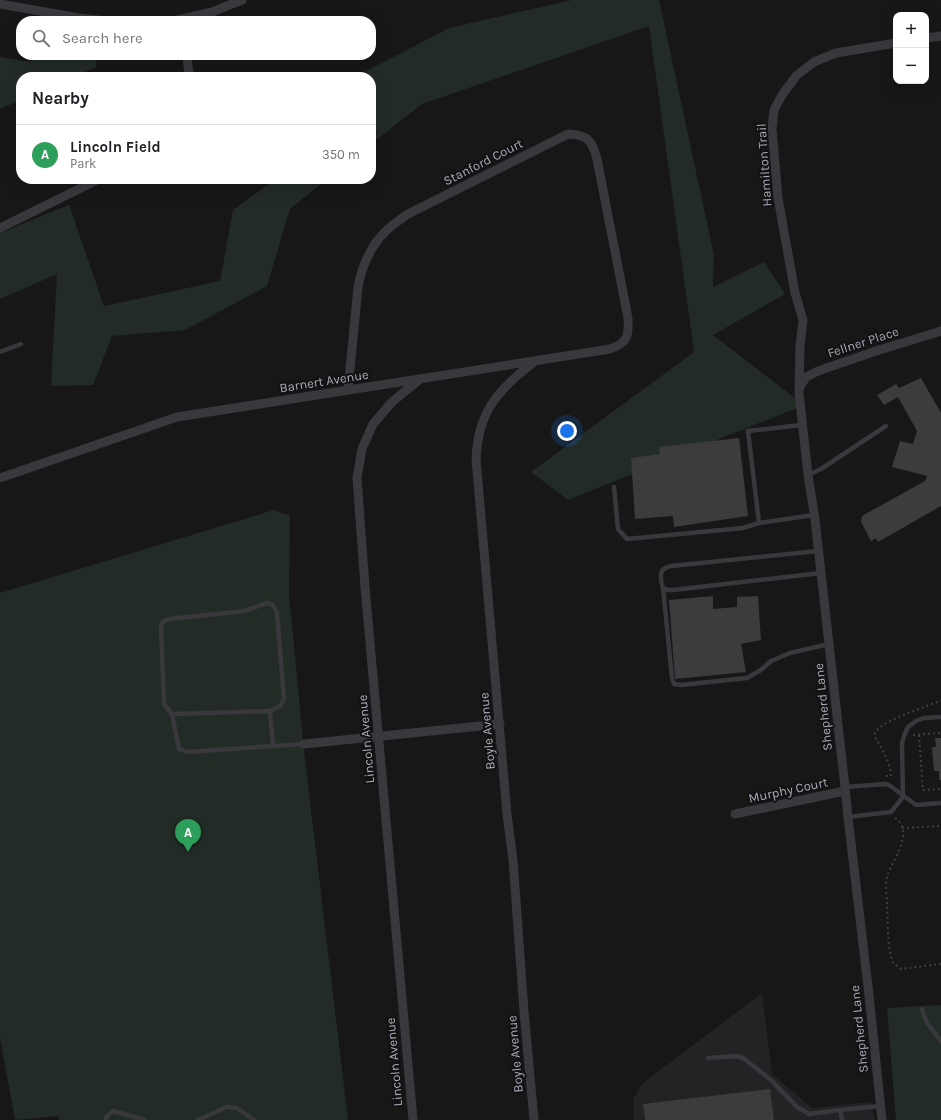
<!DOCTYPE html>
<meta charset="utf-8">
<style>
body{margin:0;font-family:Karla,sans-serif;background:#f2f2f2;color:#202124}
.controls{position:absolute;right:12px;top:12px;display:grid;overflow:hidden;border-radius:8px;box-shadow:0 4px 16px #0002}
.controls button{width:36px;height:36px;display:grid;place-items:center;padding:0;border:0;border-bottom:1px solid #e0e0e0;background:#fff;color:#202124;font:20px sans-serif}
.you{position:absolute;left:567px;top:431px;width:14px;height:14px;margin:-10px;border:3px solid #fff;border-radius:50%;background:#1a73e8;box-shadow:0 0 0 6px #1a73e833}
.badge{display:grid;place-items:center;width:26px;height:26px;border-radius:50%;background:#7c3aed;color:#fff;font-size:13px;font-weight:700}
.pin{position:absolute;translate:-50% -33px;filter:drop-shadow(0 1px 2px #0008)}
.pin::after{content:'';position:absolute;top:21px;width:14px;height:12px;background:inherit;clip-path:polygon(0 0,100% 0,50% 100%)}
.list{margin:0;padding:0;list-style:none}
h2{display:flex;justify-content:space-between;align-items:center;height:52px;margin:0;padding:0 16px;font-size:17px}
h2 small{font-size:13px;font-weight:400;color:#757577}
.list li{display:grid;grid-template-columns:26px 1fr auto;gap:12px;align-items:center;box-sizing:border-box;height:60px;padding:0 16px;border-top:1px solid #e0e0e0}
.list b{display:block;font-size:15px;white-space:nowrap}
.list p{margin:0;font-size:13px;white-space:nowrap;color:#757577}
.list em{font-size:13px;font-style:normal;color:#757577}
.icon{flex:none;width:22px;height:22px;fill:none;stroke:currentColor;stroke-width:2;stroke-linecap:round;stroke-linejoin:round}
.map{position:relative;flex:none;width:941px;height:1120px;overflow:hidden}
.search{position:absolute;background:#fff;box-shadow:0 4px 16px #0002;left:16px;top:16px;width:360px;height:44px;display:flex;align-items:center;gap:10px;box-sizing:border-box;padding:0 14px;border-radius:16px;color:#757577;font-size:15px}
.panel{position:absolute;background:#fff;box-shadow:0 4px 16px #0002;left:16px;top:72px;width:360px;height:112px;border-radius:16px}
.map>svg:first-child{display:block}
.built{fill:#232325}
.green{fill:#232b26}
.building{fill:#3c3c3f}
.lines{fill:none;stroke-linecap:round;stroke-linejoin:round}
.path{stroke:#3e3e44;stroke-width:2;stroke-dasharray:2 3;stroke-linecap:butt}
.service{stroke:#38383d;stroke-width:4.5}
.minor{stroke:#38383d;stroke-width:9}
.labels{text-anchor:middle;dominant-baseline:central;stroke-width:4;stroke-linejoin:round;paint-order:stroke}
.street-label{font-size:13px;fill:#a9aab7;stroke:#121213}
</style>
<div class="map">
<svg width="941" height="1120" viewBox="0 0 941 1120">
<rect width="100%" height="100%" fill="#171718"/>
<polygon class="built" points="762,993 772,1074 812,1108 870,1102 875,1120 634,1120 633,1099 643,1083"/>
<g class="green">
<polygon points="572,0 659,0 714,255 713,287 764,262 785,294 713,335 804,405 568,500 531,472 694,352 649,26 422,104 371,144 371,77 355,77 449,28"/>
<polygon points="32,55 97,55 96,67 73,77 21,77 21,100 0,109 0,57 31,62"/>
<polygon points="276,179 327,179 290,209 267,286 185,330 112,336 93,385 51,386 57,274 0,299 0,233 69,205 104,306 220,281 233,210"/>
<polygon points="274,510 290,516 289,594 304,751 348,1120 59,1120 58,1116 15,1120 0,1037 0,593"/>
<polygon points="941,1005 941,1120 896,1120 887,1008"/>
</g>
<g class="building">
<polygon points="921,378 941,413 941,506 878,542 876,538 871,541 861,522 862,516 925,481 927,476 892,467 900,441 913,444 917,431 898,397 884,405 877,395 896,384 899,388"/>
<polygon points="739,438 748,516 674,527 673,516 635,519 631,458 660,454 659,447"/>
<polygon points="713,596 713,609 737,607 737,597 758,596 761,640 741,644 746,672 675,679 669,600"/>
<polygon points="935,738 941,738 941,780 939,780 939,771 934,771 932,747 936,747"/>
<polygon points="770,1089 774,1120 645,1120 643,1104"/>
</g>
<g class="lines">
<g class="path">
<polyline points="913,735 941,733"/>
<polyline points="919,735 923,790 941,789"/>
<path d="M886 776H891C891 765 884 753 879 744 878 741 875 738 875 736 871 723 931 706 941 700"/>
<path d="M895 818C916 832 891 861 887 877 885 886 887 896 887 905 888 924 887 945 893 963L901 969 941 964"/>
<polyline points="902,828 941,826"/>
</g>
<g class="service">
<polyline points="0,352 21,344"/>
<polyline points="802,425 748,431 759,523 814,515"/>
<polyline points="808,475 821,469 886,426"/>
<polyline points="614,487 618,529 627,539 743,528 759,523"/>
<path d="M818 551 671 566C668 567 666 567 664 569 659 572 661 583 663 588L667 590H673L821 573"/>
<polyline points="663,588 672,678 674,684 681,685 747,678 761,670 771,661 790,653 829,644"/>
<polyline points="172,714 164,704 161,626 164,621 169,619 244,611 267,603 273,605 277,613 284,699 280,706 270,711"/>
<polyline points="273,746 187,752 179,749 172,714 270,711 273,746 304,744"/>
<polyline points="845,787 885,784 889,785 916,805 941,803"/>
<polyline points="848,817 891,812 903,797 902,743 904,736 908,727 916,721 924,718 941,717"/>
<polyline points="922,1009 927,1023 941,1041"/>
<polyline points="708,1058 737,1056 743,1058 771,1080 797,1107 809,1114 840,1110"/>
<polyline points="106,1120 106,1117 113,1111 145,1120"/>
<polyline points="198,1120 227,1107 237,1108 254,1120"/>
<polyline points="842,1120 840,1110 880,1106"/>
</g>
<g class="minor">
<polyline points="0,4 79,18 107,21"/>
<polyline points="173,21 212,12 242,0"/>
<polyline points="926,38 941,36"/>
<polyline points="187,55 189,77"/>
<polyline points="0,228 99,179"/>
<path d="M533 363C497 390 478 413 476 459L507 814 513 860 524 1011 534 1120"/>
<polyline points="800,387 806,377 818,371 876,351 941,331"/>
<path d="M0 478 177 417 610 349C628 343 629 335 628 318L597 159C592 140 588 135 568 134L406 215C399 221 390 226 384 233 369 248 362 267 358 287L348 390"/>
<polyline points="304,744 500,724"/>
<polyline points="735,814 845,791"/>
<polyline points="413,1120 365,587 357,478 362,449 373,424 392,402 420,379"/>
<polyline points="882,1120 869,995 848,817 845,787 815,519 808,475 799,393 800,346 803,320 795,293 778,198 772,129 774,110 782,95 797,75 814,62 836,53 896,43"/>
</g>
</g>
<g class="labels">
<g class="street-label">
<text transform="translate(483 162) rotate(-27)">Stanford Court</text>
<text transform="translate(764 165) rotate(-94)">Hamilton Trail</text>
<text transform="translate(863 342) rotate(-18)">Fellner Place</text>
<text transform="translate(324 381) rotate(-9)">Barnert Avenue</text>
<text transform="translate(823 707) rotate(-96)">Shepherd Lane</text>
<text transform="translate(487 731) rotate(-95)">Boyle Avenue</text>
<text transform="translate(366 739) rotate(-95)">Lincoln Avenue</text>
<text transform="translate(788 790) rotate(-12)">Murphy Court</text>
<text transform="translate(859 1029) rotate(-96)">Shepherd Lane</text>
<text transform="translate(515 1054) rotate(-95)">Boyle Avenue</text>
<text transform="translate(394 1062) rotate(-95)">Lincoln Avenue</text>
</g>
</g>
</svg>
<div class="controls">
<button>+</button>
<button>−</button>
</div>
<div class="you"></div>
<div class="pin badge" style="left:188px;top:852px;background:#2e9e5b">A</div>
<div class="search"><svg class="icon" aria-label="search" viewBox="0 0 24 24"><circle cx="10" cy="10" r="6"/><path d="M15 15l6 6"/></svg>Search here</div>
<section class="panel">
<h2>Nearby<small></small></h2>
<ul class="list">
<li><span class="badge" style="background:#2e9e5b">A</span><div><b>Lincoln Field</b><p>Park</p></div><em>350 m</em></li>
</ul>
</section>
</div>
